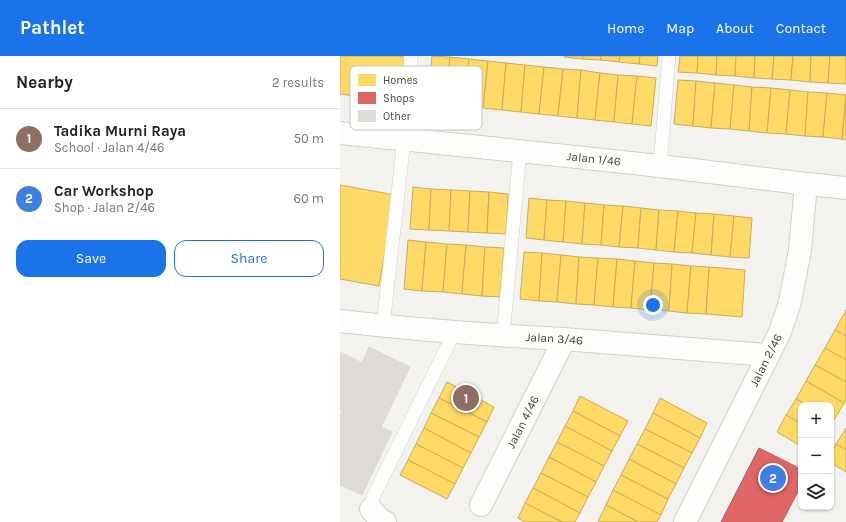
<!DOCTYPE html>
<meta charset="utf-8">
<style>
body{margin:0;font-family:Karla,sans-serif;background:#f2f2f2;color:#202124}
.controls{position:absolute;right:12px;bottom:12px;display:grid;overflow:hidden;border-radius:8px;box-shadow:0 1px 3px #0004}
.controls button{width:36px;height:36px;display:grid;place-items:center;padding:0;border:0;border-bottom:1px solid #e0e0e0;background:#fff;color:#202124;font:20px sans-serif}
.you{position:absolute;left:313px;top:249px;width:14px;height:14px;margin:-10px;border:3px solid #fff;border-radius:50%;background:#1a73e8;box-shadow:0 0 0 6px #1a73e833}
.badge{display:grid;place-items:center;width:26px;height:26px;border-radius:50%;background:#1a73e8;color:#fff;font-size:13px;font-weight:700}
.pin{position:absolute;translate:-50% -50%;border:2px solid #fff;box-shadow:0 1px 4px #0006}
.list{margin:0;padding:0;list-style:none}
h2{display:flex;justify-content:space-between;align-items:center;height:52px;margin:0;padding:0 16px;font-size:17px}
h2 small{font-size:13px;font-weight:400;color:#757577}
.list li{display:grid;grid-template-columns:26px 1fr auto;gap:12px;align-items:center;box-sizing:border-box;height:60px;padding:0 16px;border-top:1px solid #e0e0e0}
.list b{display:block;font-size:15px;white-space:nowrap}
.list p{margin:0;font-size:13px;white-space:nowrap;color:#757577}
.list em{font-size:13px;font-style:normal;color:#757577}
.actions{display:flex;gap:8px;padding:12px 16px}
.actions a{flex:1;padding:9px 0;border:1px solid #1a73e8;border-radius:12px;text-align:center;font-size:14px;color:#1a73e8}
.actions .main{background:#1a73e8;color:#fff}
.icon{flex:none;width:22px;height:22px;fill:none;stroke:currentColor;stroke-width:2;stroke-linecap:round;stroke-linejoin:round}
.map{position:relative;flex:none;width:506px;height:466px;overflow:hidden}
header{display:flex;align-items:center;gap:24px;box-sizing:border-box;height:56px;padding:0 20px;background:#1a73e8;color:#fff}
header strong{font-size:19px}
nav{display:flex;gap:22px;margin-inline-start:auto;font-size:14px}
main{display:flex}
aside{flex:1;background:#fff}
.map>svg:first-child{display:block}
.homes{fill:#ffd966;stroke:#c9ac58}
.shops{fill:#e06666;stroke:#b35c58}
.building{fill:#dedbd6;stroke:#dcd9d4}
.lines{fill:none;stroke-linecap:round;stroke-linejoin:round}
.service-casing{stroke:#d2d0cb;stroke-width:14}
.minor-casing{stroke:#d2d0cb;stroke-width:24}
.service{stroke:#fdfdfc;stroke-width:13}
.minor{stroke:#fdfdfc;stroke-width:22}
.labels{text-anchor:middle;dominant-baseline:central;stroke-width:4;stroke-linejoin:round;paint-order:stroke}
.street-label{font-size:12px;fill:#4b4439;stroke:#fff}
.key{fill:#fff;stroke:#c9c7c4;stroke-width:1}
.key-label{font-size:11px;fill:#4b4439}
</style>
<header>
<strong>Pathlet</strong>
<nav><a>Home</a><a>Map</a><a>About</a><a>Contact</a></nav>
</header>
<main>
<aside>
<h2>Nearby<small>2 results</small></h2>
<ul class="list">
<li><span class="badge" style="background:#8d6e63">1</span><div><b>Tadika Murni Raya</b><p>School · Jalan 4/46</p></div><em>50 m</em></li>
<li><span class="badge" style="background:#3f7fe0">2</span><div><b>Car Workshop</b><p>Shop · Jalan 2/46</p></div><em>60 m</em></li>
</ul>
<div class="actions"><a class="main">Save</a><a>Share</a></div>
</aside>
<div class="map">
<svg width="506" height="466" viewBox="0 0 506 466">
<rect width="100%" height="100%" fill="#f4f2ee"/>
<g class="homes">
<polygon points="0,0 66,0 61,46 0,38"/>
<polygon points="92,0 110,1 106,49 87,47"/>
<polygon points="224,0 243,0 242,3 224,1"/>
<polygon points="243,0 261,0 261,4 242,3"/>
<polygon points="261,0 280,0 279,6 261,4"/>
<polygon points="280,0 300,0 299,8 279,6"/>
<polygon points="300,0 318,0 317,10 299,8"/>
<polygon points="340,0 358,0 357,17 338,16"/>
<polygon points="358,0 377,0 376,19 357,17"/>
<polygon points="377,0 396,0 395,20 376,19"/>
<polygon points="396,0 415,0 414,22 395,20"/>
<polygon points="415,0 434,0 432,23 414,22"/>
<polygon points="434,0 453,0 451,24 432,23"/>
<polygon points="453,0 471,0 470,26 451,24"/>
<polygon points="471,0 490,0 488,27 470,26"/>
<polygon points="490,0 506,0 506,28 488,27"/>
<polygon points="110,1 129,3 125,51 106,49"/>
<polygon points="129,3 148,5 143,52 125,51"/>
<polygon points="148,5 166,7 162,54 143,52"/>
<polygon points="166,7 185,9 181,56 162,54"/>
<polygon points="185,9 204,11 199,58 181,56"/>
<polygon points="204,11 223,13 218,60 199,58"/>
<polygon points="223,13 241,14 237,62 218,60"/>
<polygon points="241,14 260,17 255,64 237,62"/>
<polygon points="260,17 278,19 274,66 255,64"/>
<polygon points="278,19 297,20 292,68 274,66"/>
<polygon points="297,20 316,22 311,70 292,68"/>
<polygon points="338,24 356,25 353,70 334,68"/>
<polygon points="356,25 375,27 371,72 353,70"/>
<polygon points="375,27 394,29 390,73 371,72"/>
<polygon points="394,29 412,31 409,75 390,73"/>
<polygon points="412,31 431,32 427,77 409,75"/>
<polygon points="431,32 450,34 446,78 427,77"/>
<polygon points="450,34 468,36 465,80 446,78"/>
<polygon points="468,36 487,37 483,81 465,80"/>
<polygon points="487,37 506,39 502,83 483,81"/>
<polygon points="506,39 506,84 502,83"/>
<polygon points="0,129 55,139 39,230 0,223"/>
<polygon points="73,131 91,133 89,174 70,173"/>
<polygon points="91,133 111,134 109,175 89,174"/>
<polygon points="111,134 130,135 128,176 109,175"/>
<polygon points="130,135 149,136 147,177 128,176"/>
<polygon points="149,136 168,138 166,178 147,177"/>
<polygon points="189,142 207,144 204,184 186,182"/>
<polygon points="207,144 226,145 223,186 204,184"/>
<polygon points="226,145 245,147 242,188 223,186"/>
<polygon points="245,147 264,149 261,189 242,188"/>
<polygon points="264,149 283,150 279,191 261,189"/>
<polygon points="283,150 301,152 298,192 279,191"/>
<polygon points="301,152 319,154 316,194 298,192"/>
<polygon points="319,154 338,155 334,196 316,194"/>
<polygon points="338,155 356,157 352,197 334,196"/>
<polygon points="356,157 374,158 371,199 352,197"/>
<polygon points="374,158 394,160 390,201 371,199"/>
<polygon points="394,160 412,162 409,202 390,201"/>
<polygon points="68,184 86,186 82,235 64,233"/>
<polygon points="86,186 107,188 103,236 82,235"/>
<polygon points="107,188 126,189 122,238 103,236"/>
<polygon points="126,189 145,191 142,240 122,238"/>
<polygon points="145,191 164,192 160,241 142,240"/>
<polygon points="184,196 202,197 199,245 180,243"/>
<polygon points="202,197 221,199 217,246 199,245"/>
<polygon points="221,199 239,201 236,248 217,246"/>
<polygon points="239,201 258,202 254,249 236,248"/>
<polygon points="258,202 277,203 273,251 254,249"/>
<polygon points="277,203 295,205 291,252 273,251"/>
<polygon points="295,205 314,207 310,254 291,252"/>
<polygon points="314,207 332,208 329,255 310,254"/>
<polygon points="332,208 351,210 347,257 329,255"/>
<polygon points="351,210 369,211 366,258 347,257"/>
<polygon points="369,211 405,214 402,261 366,258"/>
<polygon points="506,254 506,280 495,274"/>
<polygon points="495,274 506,280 506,304 485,292"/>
<polygon points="485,292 506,304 506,326 475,309"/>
<polygon points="475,309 506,326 506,343 504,347 466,325"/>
<polygon points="466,325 504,347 494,364 491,363 491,349 467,349 456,343"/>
<polygon points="107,326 154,351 147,366 99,342"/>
<polygon points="240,340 288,365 280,380 233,355"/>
<polygon points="99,342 147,366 139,381 91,357"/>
<polygon points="320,342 367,367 360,382 313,357"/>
<polygon points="456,343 467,349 461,349 461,368 446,359"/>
<polygon points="233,355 280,380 272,395 225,370"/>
<polygon points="91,357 139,381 131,397 84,372"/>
<polygon points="313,357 360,382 352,397 305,373"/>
<polygon points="446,359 461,368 461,390 437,376"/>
<polygon points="225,370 272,395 264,410 217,386"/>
<polygon points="84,372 131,397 123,412 76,388"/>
<polygon points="506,372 506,394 496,388"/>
<polygon points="305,373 352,397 344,412 297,388"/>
<polygon points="217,386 264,410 256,426 209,401"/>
<polygon points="76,388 123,412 115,428 68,404"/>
<polygon points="297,388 344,412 336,428 289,403"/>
<polygon points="496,388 506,394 506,416 491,407 491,398"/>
<polygon points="209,401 256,426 248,441 201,417"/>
<polygon points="289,403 336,428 328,443 281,419"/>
<polygon points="68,404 115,428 107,443 60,419"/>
<polygon points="201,417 248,441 240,457 193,432"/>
<polygon points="281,419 328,443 321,459 273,434"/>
<polygon points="193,432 240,457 235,466 222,466 185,447"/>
<polygon points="273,434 321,459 317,466 298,466 266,449"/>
<polygon points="185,447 222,466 185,466 178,462"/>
<polygon points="266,449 298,466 260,466 258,465"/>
</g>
<polygon class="shops" points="419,392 461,413 461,430 442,466 381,466"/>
<polygon class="building" points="29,291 70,311 41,371 52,376 22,439 0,429 0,359 2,355 0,354 0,296 22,307"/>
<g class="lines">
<g class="service-casing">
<g id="service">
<polyline points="320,110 329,0"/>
<polyline points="43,270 64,84 71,0"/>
<polyline points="163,280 180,95"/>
<polyline points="31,453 33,441 114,277"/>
</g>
</g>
<g class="minor-casing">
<g id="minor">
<path id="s1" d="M0 77C107 88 213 98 319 110 382 117 444 126 506 132"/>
<path id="s2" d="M0 265C74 274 149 279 223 283 292 288 360 294 428 299"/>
<path id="s3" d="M141 449 224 284"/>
<polyline points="31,453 40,464 45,466"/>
<path id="s4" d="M345 466 440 276 450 246 460 194 466 128"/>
</g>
</g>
<use href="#service" class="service"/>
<use href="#minor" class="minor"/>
</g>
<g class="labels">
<g class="street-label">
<text stroke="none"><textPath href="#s1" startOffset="255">Jalan 1/46</textPath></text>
<text stroke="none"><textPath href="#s2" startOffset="215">Jalan 3/46</textPath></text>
<text stroke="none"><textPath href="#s4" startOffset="181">Jalan 2/46</textPath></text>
<text stroke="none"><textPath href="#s3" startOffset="93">Jalan 4/46</textPath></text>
</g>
</g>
<rect x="10" y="10" width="132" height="64" rx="6" class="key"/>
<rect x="18" y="18" width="18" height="12" fill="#ffd966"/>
<rect x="18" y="36" width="18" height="12" fill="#e06666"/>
<rect x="18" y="54" width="18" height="12" fill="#dedbd6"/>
<g class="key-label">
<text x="43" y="28">Homes</text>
<text x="43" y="46">Shops</text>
<text x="43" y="64">Other</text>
</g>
</svg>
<div class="controls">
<button>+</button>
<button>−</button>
<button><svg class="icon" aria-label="layers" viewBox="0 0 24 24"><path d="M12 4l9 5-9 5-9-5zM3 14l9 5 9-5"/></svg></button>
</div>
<div class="you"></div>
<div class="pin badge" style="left:126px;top:342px;background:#8d6e63">1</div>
<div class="pin badge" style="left:433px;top:422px;background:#3f7fe0">2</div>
</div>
</main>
